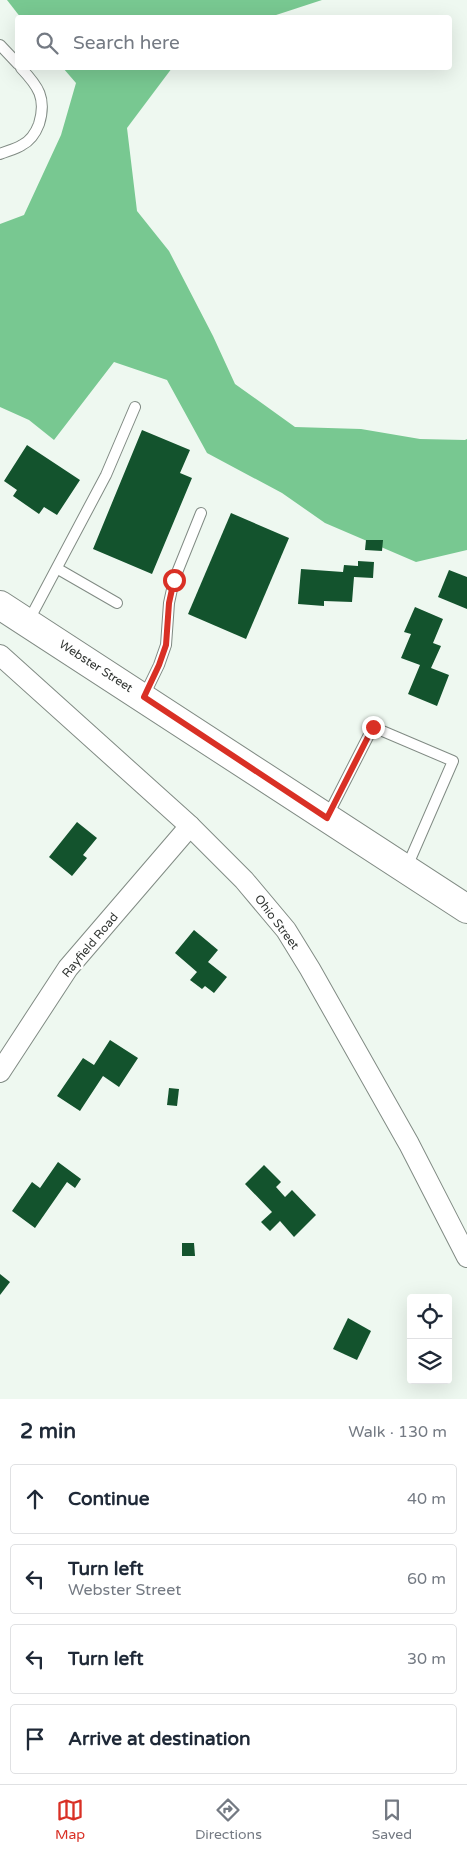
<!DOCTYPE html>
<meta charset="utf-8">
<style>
body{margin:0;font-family:"Varela Round",sans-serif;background:#f2f2f3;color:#1f2937}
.controls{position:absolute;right:15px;bottom:15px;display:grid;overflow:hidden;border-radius:5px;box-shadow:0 5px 20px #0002}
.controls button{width:45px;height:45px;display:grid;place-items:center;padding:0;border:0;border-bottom:1px solid #e0e1e3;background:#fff;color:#1f2937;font:25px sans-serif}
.stop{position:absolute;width:15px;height:15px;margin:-11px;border:4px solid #d93025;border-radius:50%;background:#fff}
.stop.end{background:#d93025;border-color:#fff;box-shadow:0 1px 5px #0008}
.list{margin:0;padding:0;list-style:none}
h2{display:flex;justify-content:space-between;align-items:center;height:65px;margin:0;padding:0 20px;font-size:21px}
h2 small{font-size:16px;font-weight:400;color:#747a83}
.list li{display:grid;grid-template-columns:32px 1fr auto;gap:15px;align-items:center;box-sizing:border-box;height:70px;margin:0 10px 10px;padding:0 10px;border:1px solid #e0e1e3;border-radius:5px}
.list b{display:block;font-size:19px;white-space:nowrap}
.list p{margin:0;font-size:16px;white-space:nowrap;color:#747a83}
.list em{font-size:16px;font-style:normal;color:#747a83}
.icon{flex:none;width:28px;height:28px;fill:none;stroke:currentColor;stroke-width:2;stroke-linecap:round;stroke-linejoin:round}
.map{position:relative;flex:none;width:467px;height:1399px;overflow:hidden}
.search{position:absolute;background:#fff;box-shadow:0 5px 20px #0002;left:15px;right:15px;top:15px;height:55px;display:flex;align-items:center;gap:12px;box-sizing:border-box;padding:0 18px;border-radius:5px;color:#747a83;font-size:19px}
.sheet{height:385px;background:#fff}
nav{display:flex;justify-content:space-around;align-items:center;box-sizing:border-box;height:70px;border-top:1px solid #e0e1e3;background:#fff;font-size:14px;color:#747a83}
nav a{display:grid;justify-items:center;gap:2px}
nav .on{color:#d93025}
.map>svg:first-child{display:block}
.forest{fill:#78c891}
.building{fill:#13532d}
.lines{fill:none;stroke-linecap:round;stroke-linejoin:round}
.lane-casing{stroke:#818b84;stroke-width:12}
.street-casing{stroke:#818b84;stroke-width:22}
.secondary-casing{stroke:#818b84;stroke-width:30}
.lane{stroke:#fff;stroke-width:10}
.street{stroke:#fff;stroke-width:20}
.secondary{stroke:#fff;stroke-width:28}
.route{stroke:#d93025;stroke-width:6}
.labels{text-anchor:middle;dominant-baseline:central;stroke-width:5;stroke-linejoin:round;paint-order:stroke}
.street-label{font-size:12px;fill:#313532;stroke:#fff}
</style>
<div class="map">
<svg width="467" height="1399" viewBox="0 0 467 1399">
<rect width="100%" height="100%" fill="#eef8f0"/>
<g class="forest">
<polygon points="7,0 322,0 270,17 21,18"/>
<polygon points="63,68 172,68 127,128 137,211 169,251 213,336 235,384 295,427 361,429 420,439 465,440 467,439 467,550 416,562 325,523 282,493 207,453 167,380 114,362 54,440 29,420 0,407 0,224 24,215 61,135 76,83"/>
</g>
<g class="building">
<polygon points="142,430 190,450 180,473 192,478 152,574 93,549"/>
<polygon points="27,445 80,480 57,515 44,507 39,514 13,496 17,490 4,481"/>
<polygon points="231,513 289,538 246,639 188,614"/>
<polygon points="366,540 383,540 382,551 365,550"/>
<polygon points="358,561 374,562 373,578 354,577 352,602 324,601 324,606 298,604 301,569 343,572 344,565 358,566"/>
<polygon points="449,570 467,577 467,609 438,597"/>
<polygon points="415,607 443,619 433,643 441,646 431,668 449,675 437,706 408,694 420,665 401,658 411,634 404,632"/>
<polygon points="77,822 97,838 83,855 87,858 72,876 49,857"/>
<polygon points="194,930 218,950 208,962 227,977 214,993 205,986 202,989 190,980 197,972 175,953"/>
<polygon points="110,1040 138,1058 119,1087 103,1076 80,1111 57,1096 83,1058 94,1065"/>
<polygon points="169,1088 179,1089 177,1106 167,1105"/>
<polygon points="58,1162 81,1179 75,1188 67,1182 35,1228 12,1211 32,1182 40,1188"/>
<polygon points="264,1165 281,1182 276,1187 285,1197 292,1190 316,1215 294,1237 280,1221 270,1231 261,1222 272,1212 245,1184"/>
<polygon points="182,1243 194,1243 195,1256 182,1256"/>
<polygon points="0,1274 10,1282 0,1295"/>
<polygon points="348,1318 371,1331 357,1360 333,1349"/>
</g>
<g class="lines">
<g class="lane-casing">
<g id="lane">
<polyline points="0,45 18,64"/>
<path d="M0 154C7 151 16 149 22 145 30 141 36 132 39 124 47 98 38 86 21 68"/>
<polyline points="58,569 117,603"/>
<polyline points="28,622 106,475 135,407"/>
<polyline points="144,696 159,665 166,645 169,603 174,580 201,513"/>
<polyline points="327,817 373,727 453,761 406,869"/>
</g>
</g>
<g class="street-casing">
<g id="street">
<polyline points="0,655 190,826 244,880 286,930 310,969 409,1144 467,1257"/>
<polyline points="0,1072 68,968 190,826"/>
</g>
</g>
<g class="secondary-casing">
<polyline id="secondary" points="0,605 467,909"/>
</g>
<use href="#lane" class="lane"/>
<use href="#street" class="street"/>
<use href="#secondary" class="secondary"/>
</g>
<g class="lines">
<polyline class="route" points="174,580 169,603 166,645 159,665 144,697 327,818 373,727"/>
</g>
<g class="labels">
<g class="street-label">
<text transform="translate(96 666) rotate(33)">Webster Street</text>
<text transform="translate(277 922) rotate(53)">Ohio Street</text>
<text transform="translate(90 945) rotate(-50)">Rayfield Road</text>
</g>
</g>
</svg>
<div class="controls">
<button><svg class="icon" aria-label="locate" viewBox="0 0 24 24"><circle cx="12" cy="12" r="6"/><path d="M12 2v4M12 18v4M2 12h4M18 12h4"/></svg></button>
<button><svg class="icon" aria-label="layers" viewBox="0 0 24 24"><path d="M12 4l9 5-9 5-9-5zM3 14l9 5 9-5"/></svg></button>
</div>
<div class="stop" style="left:174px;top:580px"></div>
<div class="stop end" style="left:373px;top:727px"></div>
<div class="search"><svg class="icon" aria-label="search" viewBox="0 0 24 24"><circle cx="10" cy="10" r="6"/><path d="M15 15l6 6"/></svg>Search here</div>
</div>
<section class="sheet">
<h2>2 min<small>Walk · 130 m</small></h2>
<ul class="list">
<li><svg class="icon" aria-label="ahead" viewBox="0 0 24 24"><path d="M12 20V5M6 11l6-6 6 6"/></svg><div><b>Continue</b></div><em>40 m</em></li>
<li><svg class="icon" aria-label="left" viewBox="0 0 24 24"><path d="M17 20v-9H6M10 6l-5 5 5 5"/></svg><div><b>Turn left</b><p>Webster Street</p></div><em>60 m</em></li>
<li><svg class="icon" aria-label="left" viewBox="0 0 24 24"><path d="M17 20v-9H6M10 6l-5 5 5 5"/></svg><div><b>Turn left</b></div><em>30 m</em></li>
<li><svg class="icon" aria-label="arrive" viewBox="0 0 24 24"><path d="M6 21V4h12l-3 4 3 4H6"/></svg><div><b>Arrive at destination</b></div></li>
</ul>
</section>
<nav>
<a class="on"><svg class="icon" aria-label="map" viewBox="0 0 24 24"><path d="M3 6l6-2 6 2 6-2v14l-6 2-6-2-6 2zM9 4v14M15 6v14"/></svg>Map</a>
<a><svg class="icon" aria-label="directions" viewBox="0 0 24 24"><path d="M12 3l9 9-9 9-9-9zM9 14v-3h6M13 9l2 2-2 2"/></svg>Directions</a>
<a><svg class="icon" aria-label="saved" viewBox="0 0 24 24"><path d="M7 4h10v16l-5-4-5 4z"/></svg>Saved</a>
</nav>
